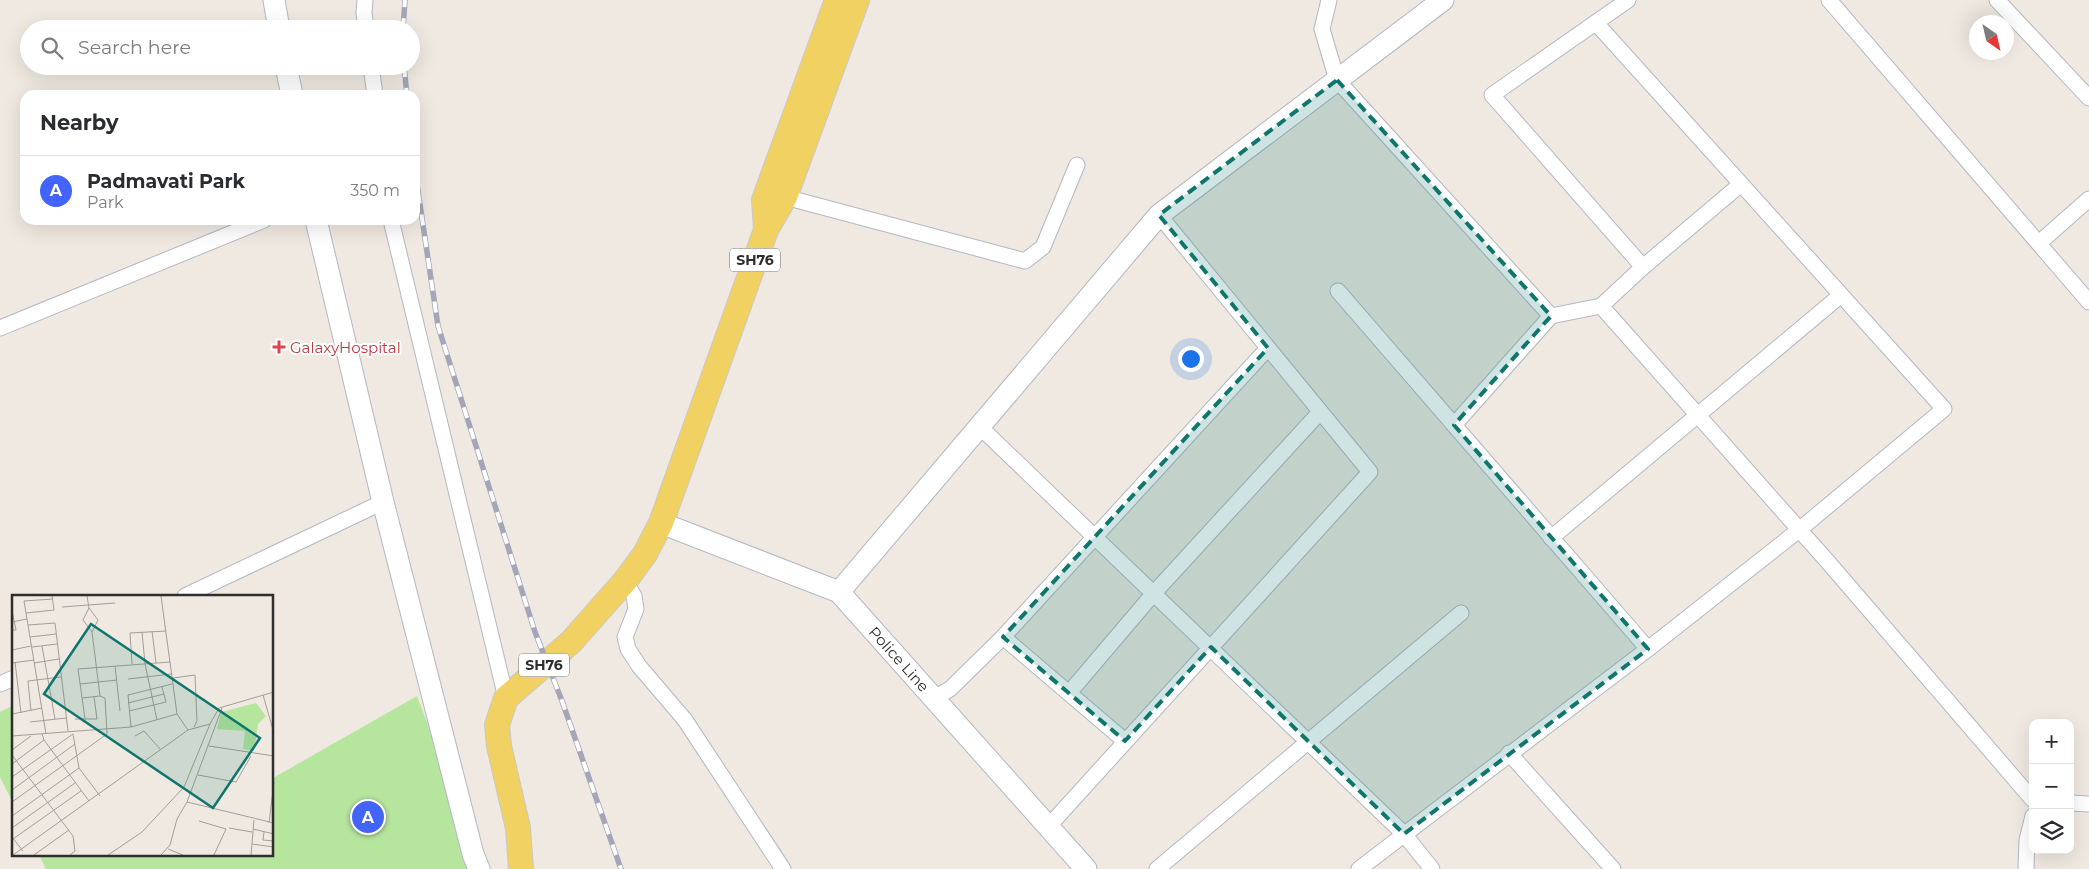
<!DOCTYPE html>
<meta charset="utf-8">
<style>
body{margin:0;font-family:Montserrat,sans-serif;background:#f2f2f3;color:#2b2b33}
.controls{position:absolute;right:15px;bottom:15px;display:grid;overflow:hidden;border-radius:10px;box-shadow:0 5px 20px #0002}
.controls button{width:45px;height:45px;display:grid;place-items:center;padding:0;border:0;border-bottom:1px solid #e1e1e2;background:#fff;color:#2b2b33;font:25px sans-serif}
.compass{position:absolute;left:1969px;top:15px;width:45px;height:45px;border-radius:50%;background:#fff;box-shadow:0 5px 20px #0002;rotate:146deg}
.you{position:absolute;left:1190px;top:358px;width:18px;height:18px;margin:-12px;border:4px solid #fff;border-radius:50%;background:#1a73e8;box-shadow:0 0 0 8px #1a73e833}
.badge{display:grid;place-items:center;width:32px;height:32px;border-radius:50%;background:#4264fb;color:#fff;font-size:16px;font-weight:700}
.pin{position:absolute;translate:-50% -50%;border:2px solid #fff;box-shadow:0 1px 5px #0006}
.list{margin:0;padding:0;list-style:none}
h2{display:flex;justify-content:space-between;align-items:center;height:65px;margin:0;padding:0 20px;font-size:21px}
h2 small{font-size:16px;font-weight:400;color:#7c7c81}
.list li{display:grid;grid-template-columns:32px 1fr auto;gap:15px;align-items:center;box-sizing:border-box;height:70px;padding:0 20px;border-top:1px solid #e1e1e2}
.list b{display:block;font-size:19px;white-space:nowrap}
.list p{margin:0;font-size:16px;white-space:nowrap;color:#7c7c81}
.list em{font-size:16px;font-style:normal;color:#7c7c81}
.icon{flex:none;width:28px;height:28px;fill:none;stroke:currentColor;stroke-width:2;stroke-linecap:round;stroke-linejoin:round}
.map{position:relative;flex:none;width:2089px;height:869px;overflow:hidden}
.search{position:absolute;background:#fff;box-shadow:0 5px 20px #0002;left:20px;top:20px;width:400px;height:55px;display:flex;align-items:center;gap:12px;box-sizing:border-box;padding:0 18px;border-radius:28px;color:#7c7c81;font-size:19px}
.panel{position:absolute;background:#fff;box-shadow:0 5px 20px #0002;left:20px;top:90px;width:400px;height:135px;border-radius:15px}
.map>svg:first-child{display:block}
.green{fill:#b6e59e}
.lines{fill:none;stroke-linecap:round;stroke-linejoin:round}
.street-casing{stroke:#b4b7c1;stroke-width:17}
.secondary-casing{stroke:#b4b7c1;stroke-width:23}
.primary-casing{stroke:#c9c9c9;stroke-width:26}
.street{stroke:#fff;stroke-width:15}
.secondary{stroke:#fff;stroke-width:21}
.primary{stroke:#f2d163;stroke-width:24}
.rail-casing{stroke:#a3a6b8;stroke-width:5.5}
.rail{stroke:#fff;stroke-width:4;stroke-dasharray:11;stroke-linecap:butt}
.marked{fill:#0f766e;fill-opacity:0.2;stroke:#0f766e;stroke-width:4;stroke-dasharray:10 6;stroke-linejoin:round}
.health-dot{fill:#e0444e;stroke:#fff;stroke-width:2}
.labels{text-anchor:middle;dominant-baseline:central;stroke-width:4;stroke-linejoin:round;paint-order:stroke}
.shield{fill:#fff;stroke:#6d6d6d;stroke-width:1}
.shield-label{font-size:14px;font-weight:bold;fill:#2e2e2e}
.health-label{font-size:15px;fill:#be3a42;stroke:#fff;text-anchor:start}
.street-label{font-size:15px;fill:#2e2e2e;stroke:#fff}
.inset-road{fill:none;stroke:#a29e99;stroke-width:1}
.view{fill:#0f766e;fill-opacity:0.15;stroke:#0f766e;stroke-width:2.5}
.inset-edge{fill:none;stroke:#2e2e2e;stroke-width:2.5}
</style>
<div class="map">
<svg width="2089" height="869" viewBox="0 0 2089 869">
<rect width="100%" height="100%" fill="#efe9e1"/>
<g class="green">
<polygon points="417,696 479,859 476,869 46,869 39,855 272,855 273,778"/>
<polygon points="14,705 14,805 0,777 0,712"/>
</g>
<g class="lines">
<g class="street-casing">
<g id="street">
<polyline points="365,0 364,13 366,29"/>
<polyline points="1329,0 1322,29 1337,80 1551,316 1601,306 1828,562 2033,800"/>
<polyline points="1628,0 1492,95 1643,267"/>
<polyline points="1829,0 2089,302"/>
<polyline points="1997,0 2089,98"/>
<polyline points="371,66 375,95"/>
<polyline points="785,197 1025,261 1043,247 1077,165"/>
<polyline points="391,220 506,698"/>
<polyline points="2039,243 2089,199"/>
<polyline points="1338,291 1648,649"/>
<polyline points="1601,306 1643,267 1741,184"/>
<polyline points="0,328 264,220"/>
<polyline points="1454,425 1551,316"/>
<polyline points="979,426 1404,834 1432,869"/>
<polyline points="1551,538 1841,295"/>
<polyline points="625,581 634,596 636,609 625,637 628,649 639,666 685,720 783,869"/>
<polyline points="185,596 383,502"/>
<polyline points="0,684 14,678"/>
<polyline points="1069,693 1154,593 1320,412"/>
<polyline points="934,698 950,689 1003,637"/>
<polyline points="1125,741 1003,637 1268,348"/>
<polyline points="1509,753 1613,869"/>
<polyline points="2070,803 2089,804"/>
<polyline points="1048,827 1370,472 1159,215"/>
<polyline points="1157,869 1461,613"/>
<polyline points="1359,869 1648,649 1799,530 1944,409 1596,23"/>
<polyline points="2026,869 2027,840 2033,816"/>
</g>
</g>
<g class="secondary-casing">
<g id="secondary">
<polyline points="274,0 279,29"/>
<polyline points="286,66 292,95"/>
<polyline points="316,220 383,502 473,854 479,869"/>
<polyline points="661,523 839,592 1086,869"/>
<polyline points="839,592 1159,215 1443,0"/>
</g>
</g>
<g class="primary-casing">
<g id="primary">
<polyline points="766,230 764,200 837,0"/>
<polyline points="521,869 518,828 499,746 497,725 506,698 571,642 625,581 645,554 661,523 766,230 785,197 857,0"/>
</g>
</g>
<use href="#street" class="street"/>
<use href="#secondary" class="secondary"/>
<use href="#primary" class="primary"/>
<g class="rail-casing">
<g id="rail">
<polyline points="403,29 405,0"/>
<polyline points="404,66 407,95"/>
<polyline points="415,171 438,326 535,632 562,701 621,869"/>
</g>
</g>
<use href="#rail" class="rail"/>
</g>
<path class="marked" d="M1337 80 1551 316 1454 425 1648 649 1404 834 1211 647 1125 741 1003 637 1268 348 1159 215Z"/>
<path class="health-dot" d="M276.5 339.5h5v5h5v5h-5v5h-5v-5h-5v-5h5z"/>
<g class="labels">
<g class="shield">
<rect x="730" y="248.5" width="50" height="23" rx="4"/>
<rect x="519" y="653.5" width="50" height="23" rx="4"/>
</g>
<g class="shield-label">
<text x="755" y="260">SH76</text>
<text x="544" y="665">SH76</text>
</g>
<g class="health-label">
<text x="290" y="347">GalaxyHospital</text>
</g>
<g class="street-label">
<text transform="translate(899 659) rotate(48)">Police Line</text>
</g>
</g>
<g transform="translate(12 595)">
<rect width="261" height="261" fill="#efe9e1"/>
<path d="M244 108 254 121 246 129 242 156 231 154 233 136 205 134 209 117Z" fill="#b6e59e"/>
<path class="inset-road" d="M149 1 165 119 176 135M50 12 103 8M77 13 86 25 80 37M0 16 4 35H0M14 18 42 15 40 1M0 27 15 24M16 30 43 28 56 136M140 36 144 68M130 37 133 69 145 125M18 42 44 39M30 51 43 124M20 52 45 49M0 55 19 51M3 67 9 118M0 68 22 65M22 68 47 64M120 69 118 38 154 36M103 71 108 116M161 83 183 80 185 126 182 132M116 84 159 79M68 89 105 85M251 100 262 138M70 103 88 101M116 108 152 99M19 116 16 86 49 82M117 116 154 107 150 92M0 119 30 113M63 124H85L82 102M73 124 66 74 158 67M18 127 54 123M119 132 116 100 160 89M34 139 12 6 41 4M61 139 67 173 88 201M0 141 119 132 165 119M123 141 132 136 148 154M32 145 77 206M197 151 262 161M0 155 19 141M0 160 61 241 63 256 58 260M0 169 32 145 30 139M186 180 224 187 239 161M0 182 61 139M0 195 63 149M0 207 95 139 93 103 88 101 80 37 71 25 77 13 75 1M175 207 210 113M0 221 67 173M187 226 214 234 202 260M257 228 262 187M0 233 63 188M217 233 240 237M241 234 262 239M252 237 251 245 262 246M0 242 11 256M1 244 69 196M240 249 262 252M156 254 171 260M1 260 176 135 198 129 207 113 262 97M22 260 57 235M96 260 130 237 172 192 198 129M149 260 158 250 165 224 175 207 262 228M239 260 242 225"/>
<path class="view" d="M79 29 248 143 201 213 32 99Z"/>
<rect width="261" height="261" class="inset-edge"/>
</g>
</svg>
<div class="controls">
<button>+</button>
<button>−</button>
<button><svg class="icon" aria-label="layers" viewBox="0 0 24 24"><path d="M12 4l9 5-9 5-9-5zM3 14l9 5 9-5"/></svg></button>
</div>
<svg class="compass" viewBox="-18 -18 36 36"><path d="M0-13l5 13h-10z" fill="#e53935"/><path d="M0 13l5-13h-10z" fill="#7c7c81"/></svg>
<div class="you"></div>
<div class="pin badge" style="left:368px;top:817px">A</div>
<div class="search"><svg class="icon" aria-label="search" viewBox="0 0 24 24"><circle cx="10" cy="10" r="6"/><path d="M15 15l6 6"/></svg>Search here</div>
<section class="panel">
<h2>Nearby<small></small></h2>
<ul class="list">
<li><span class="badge">A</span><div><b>Padmavati Park</b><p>Park</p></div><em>350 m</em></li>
</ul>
</section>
</div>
